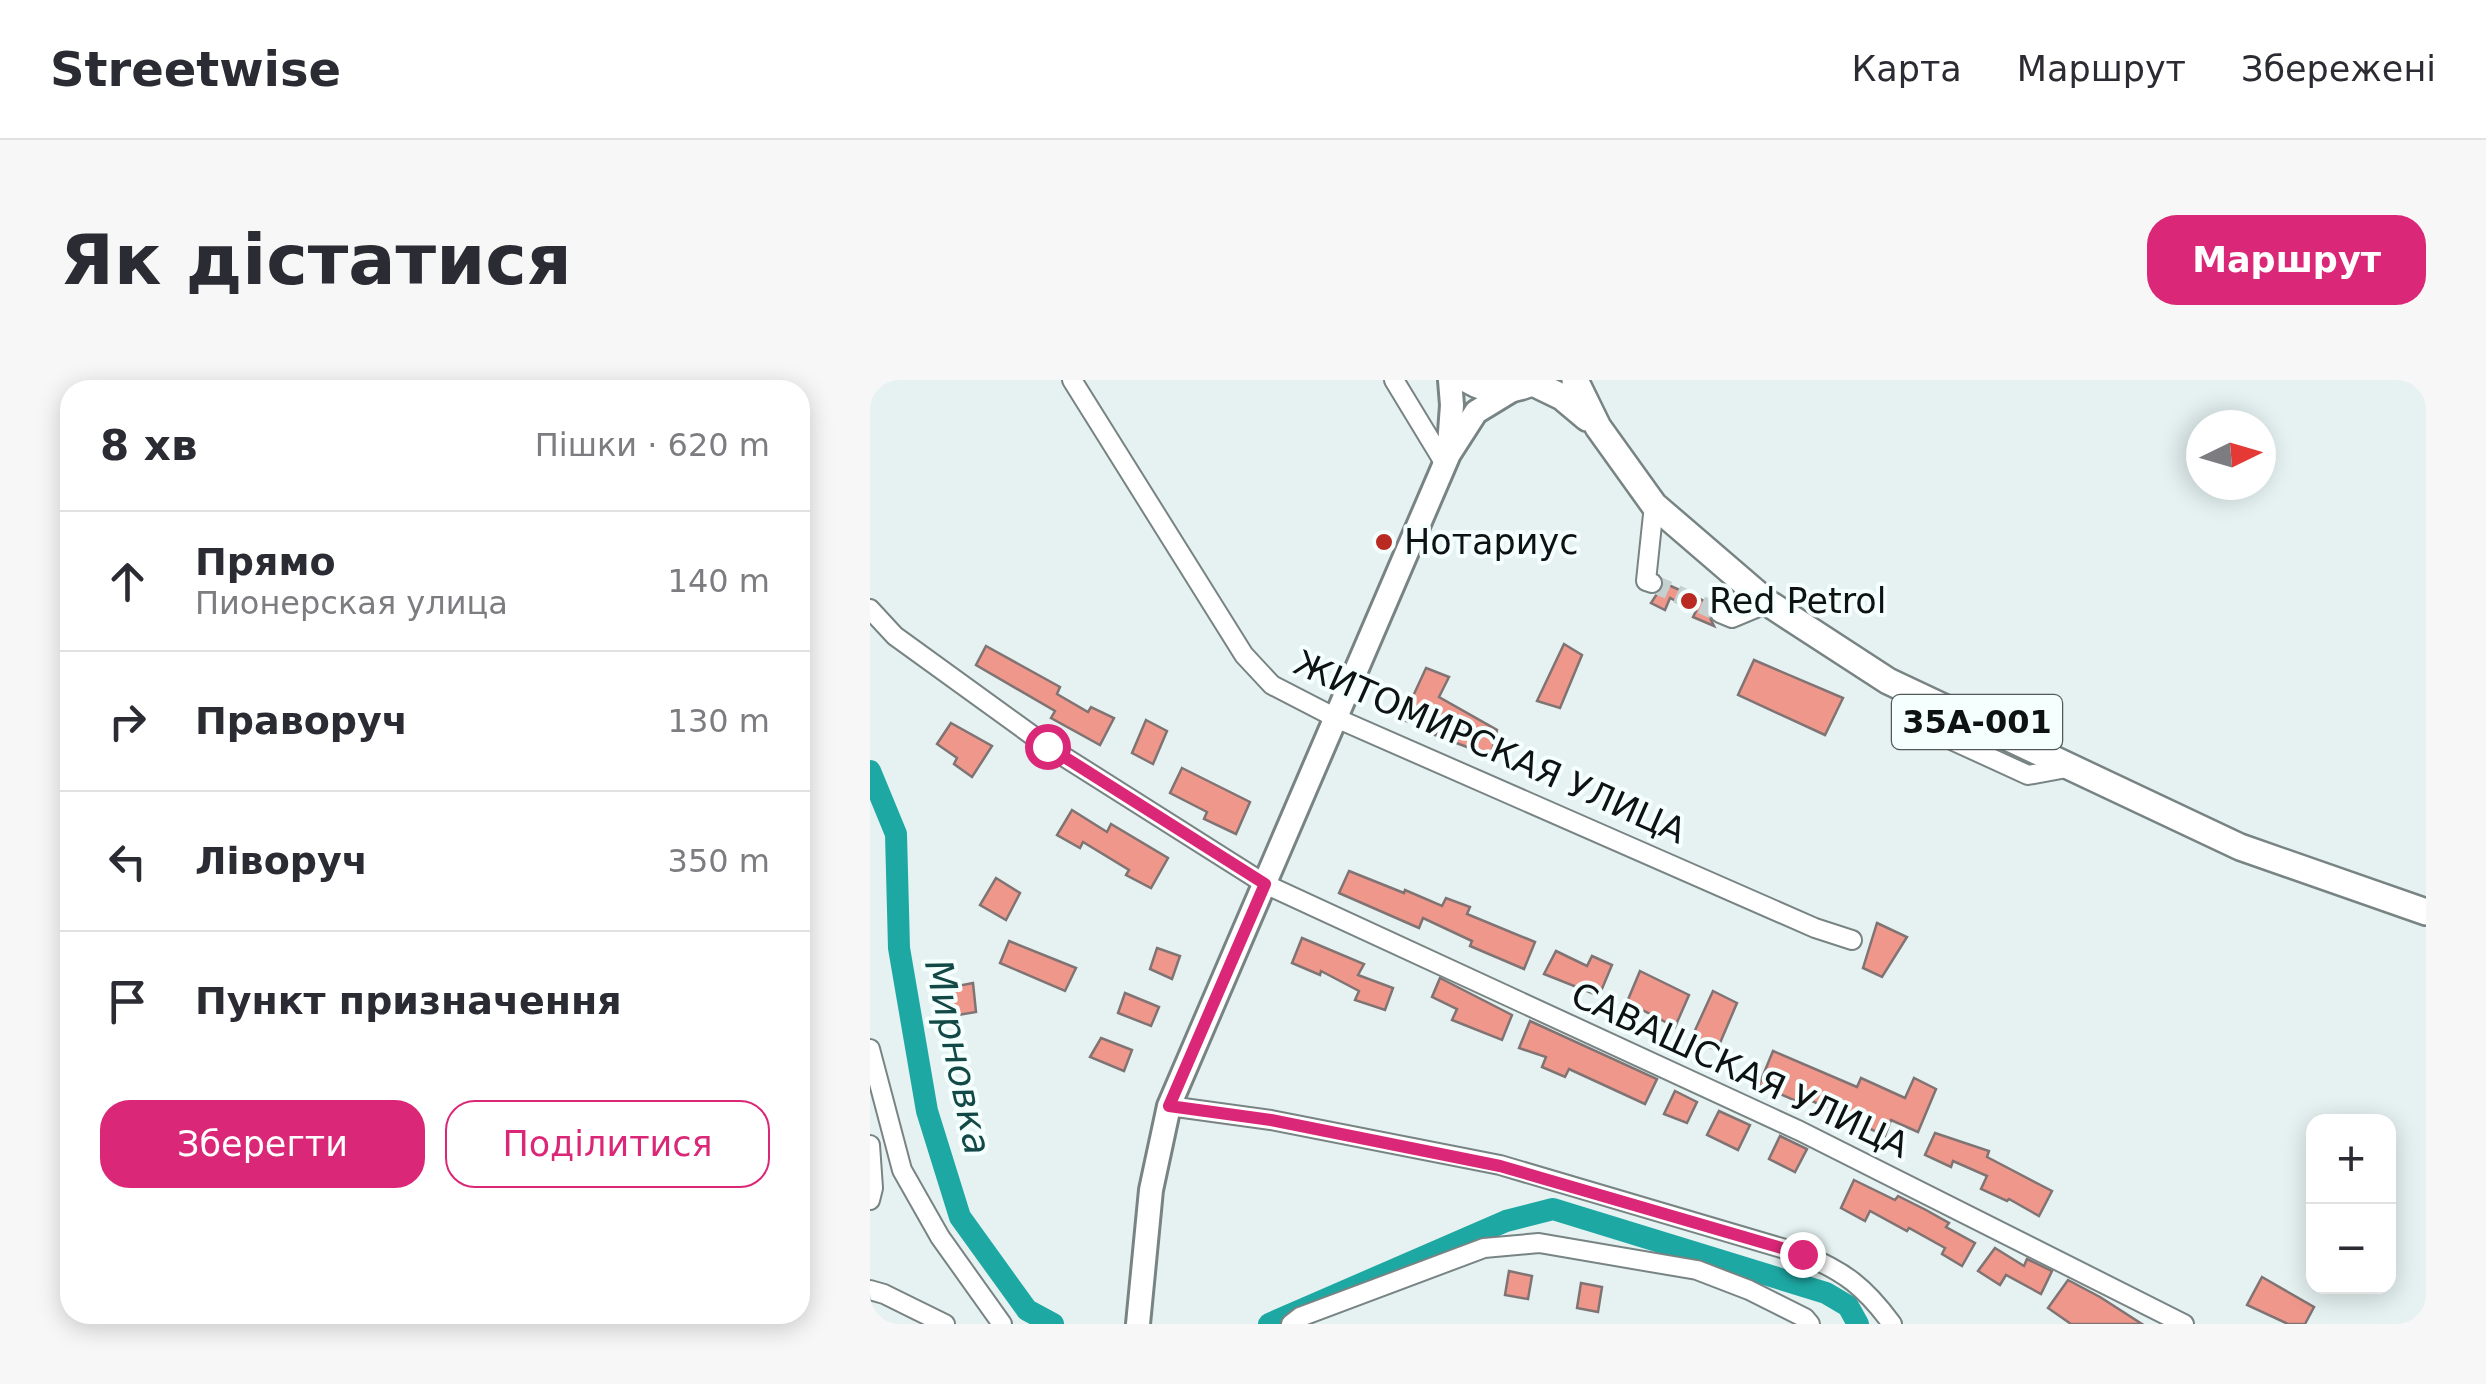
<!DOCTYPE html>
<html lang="uk">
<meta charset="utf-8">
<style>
body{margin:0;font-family:"DejaVu Sans",sans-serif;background:#f7f7f7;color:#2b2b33}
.controls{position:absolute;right:30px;bottom:30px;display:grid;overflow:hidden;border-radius:20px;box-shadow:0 5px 25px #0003}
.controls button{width:90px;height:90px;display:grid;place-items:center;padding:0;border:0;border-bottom:2px solid #e1e1e2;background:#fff;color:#2b2b33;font:50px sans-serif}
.compass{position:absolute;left:1316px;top:30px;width:90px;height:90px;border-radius:50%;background:#fff;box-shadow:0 5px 25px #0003;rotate:85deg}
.stop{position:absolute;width:30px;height:30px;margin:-22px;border:8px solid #db2777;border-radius:50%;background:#fff}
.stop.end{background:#db2777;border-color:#fff;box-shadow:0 2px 10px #0008}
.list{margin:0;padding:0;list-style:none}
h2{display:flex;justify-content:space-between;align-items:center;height:130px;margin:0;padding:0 40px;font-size:42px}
h2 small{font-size:32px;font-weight:400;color:#7c7c81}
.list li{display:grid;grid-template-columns:65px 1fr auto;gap:30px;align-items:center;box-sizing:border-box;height:140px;padding:0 40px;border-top:2px solid #e1e1e2}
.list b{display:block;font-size:38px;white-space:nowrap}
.list p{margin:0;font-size:32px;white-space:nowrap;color:#7c7c81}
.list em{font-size:32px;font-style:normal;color:#7c7c81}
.actions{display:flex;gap:20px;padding:30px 40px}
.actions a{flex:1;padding:22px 0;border:2px solid #db2777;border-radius:30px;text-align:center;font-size:35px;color:#db2777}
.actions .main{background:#db2777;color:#fff}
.icon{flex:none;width:55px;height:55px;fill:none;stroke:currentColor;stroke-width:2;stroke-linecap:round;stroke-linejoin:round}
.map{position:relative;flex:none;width:1556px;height:944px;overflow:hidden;border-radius:30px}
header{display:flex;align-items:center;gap:60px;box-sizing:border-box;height:140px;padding:0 50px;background:#fff;border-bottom:2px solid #e1e1e2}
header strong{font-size:48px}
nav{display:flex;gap:55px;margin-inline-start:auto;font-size:35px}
.intro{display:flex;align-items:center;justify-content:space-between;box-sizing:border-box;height:240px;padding:0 60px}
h1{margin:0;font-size:70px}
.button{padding:25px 45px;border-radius:30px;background:#db2777;color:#fff;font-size:35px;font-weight:700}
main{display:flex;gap:60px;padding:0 60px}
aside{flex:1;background:#fff;border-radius:30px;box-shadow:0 5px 25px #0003}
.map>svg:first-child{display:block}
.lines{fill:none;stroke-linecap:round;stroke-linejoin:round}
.river{stroke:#1ea8a3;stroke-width:22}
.building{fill:#f0978b;stroke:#7f7473;stroke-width:2.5}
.minor-tunnel{stroke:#c5d0d0;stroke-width:18;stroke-dasharray:18 9;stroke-linecap:butt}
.minor-casing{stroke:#788483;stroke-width:22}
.major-casing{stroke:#788483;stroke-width:28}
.highway-casing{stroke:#788483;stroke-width:30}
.minor{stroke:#fff;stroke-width:18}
.major{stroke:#fff;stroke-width:22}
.highway{stroke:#fff;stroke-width:25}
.route{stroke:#db2777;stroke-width:12}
.poi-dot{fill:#b82a22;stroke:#f4fffe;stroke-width:4}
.labels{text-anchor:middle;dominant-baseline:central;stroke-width:8;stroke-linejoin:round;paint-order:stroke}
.shield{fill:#f4fffe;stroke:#535959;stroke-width:2.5}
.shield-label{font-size:32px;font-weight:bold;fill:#0e1212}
.poi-label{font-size:35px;fill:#0e1212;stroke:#f4fffe;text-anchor:start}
.street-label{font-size:35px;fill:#0e1212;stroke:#f4fffe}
.water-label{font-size:38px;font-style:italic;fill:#124946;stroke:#f4fffe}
</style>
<header>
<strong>Streetwise</strong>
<nav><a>Карта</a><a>Маршрут</a><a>Збережені</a></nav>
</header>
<div class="intro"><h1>Як дістатися</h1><a class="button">Маршрут</a></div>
<main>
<aside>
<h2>8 хв<small>Пішки · 620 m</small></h2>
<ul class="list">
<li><svg class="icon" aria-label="ahead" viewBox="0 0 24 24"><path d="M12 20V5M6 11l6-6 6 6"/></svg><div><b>Прямо</b><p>Пионерская улица</p></div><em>140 m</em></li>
<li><svg class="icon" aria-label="right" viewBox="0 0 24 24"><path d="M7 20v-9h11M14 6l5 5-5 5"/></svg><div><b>Праворуч</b></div><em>130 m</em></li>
<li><svg class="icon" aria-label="left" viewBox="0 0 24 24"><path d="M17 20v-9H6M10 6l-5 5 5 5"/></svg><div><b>Ліворуч</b></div><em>350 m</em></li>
<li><svg class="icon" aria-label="arrive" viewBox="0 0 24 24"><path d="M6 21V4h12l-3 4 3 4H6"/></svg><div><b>Пункт призначення</b></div></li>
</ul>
<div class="actions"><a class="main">Зберегти</a><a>Поділитися</a></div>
</aside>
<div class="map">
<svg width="1556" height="944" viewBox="0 0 1556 944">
<rect width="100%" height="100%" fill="#e5f2f1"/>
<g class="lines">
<g class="river">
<polyline points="0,391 26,454 29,568 57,731 90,837 157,930 183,944"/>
<polyline points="399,944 636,841 683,829 956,913 978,926 988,944"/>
</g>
</g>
<g class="building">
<polygon points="794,203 841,224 838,234 844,246 823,237 826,231 800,218 795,230 781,223"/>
<polygon points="694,264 712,275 690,328 667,321"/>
<polygon points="116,266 190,307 187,314 218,332 221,327 244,338 230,365 181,338 185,331 106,285"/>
<polygon points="884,280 973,318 955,355 868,315"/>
<polygon points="556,288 579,297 569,317 627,350 621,376 565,355 568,348 532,340"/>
<polygon points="276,340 297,351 283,384 262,373"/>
<polygon points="81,343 122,366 102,397 84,384 87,378 67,364"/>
<polygon points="312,388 380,422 366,454 334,439 337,432 300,413"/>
<polygon points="202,430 237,452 241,444 298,478 281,508 256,495 259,490 213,462 210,468 187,455"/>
<polygon points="479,491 534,513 535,510 572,526 576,518 600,527 597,534 665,562 654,589 600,566 602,561 553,538 549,548 469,513"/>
<polygon points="126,498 150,513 136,540 110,525"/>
<polygon points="1007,543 1037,557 1012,597 993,588"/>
<polygon points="432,558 494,584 488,595 523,608 515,630 485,620 489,611 451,591 450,595 422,583"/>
<polygon points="139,561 206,588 195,611 130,583"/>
<polygon points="287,568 310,576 302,599 280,589"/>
<polygon points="686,571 717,586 722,576 742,585 729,616 674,594"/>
<polygon points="770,591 819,615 805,647 757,622"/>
<polygon points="570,598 642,635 632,660 582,640 587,629 562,617"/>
<polygon points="103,603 106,632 70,638 67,610"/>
<polygon points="843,611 867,623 847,670 821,659"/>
<polygon points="255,613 289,627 281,646 248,633"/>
<polygon points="660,641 787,699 775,724 699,689 695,697 672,687 676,677 649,668"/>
<polygon points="231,658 262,670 254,691 220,677"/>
<polygon points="903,671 987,707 991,698 1035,718 1044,698 1066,709 1048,752 1021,740 1015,756 936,718 933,724 889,705"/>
<polygon points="805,711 827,722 817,743 794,734"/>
<polygon points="849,731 880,745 868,770 837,755"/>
<polygon points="1065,753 1119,771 1117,777 1182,811 1169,836 1139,819 1137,821 1111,809 1117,796 1083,781 1081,787 1055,775"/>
<polygon points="910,756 937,769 925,792 899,779"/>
<polygon points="984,800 1025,820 1028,816 1056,830 1079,843 1076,847 1105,863 1092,886 1072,874 1075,868 1039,848 1037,851 1000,831 995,841 971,828"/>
<polygon points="1125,868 1154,886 1157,879 1182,891 1171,914 1136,895 1130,905 1108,891"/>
<polygon points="639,891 662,896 658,919 635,915"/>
<polygon points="1392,897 1444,927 1435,944 1418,944 1377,925"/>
<polygon points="1198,900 1230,917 1272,944 1201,944 1178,928"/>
<polygon points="711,903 732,907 728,932 707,928"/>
</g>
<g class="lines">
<polyline class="minor-tunnel" points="782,203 850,233"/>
<g class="minor-casing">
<g id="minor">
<polyline points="202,0 374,275 402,305 466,338 945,548 982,560"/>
<polyline points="524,0 575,84"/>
<polyline points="782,203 776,201 784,125"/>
<polyline points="0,229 25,256 177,366 395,504 930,751 1314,944"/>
<polyline points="850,233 862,238 898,223"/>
<polyline points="1062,321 1064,352 1158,395 1202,387"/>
<polyline points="0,669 32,790 70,857 132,944"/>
<path d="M299 726 401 740 630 785 932 874C974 891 995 907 1022 944"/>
<polyline points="0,765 3,808 0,820"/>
<polyline points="0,910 14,914 75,944"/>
<polyline points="421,944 430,937 614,868 669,863 827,890 879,910 935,938 940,944"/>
</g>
</g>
<g class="major-casing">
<g id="major">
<polyline points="579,66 582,25 580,0"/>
<polyline points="268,944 281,810 299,726 579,74 606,32 642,10"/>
</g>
</g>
<g class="highway-casing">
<g id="highway">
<path d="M598 0C621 14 645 12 667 0"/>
<polyline points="705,0 728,47 784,125 898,223 1018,301 1370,467 1556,532"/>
<polyline points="663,3 692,17 717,38"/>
</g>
</g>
<use href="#minor" class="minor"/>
<use href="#major" class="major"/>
<use href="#highway" class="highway"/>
</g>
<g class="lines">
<polyline class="route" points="177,366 395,504 299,726 401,740 630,786 932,874"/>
</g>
<g class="poi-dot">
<circle cx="514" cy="162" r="10"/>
<circle cx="819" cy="221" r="10"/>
</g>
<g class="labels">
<rect class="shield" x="1022" y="315" width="170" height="54" rx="8"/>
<g class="shield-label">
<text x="1107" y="342">35А-001</text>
</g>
<g class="poi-label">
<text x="534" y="162">Нотариус</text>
<text x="839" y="221">Red Petrol</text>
</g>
<g class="street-label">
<text transform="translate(620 367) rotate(24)">ЖИТОМИРСКАЯ УЛИЦА</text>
<text transform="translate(870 690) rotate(25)">САВАШСКАЯ УЛИЦА</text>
</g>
<g class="water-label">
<text transform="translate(88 677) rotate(78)">Мирновка</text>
</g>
</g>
</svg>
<div class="controls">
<button>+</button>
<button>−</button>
</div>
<svg class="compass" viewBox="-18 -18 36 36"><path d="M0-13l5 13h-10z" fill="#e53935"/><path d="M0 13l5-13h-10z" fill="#7c7c81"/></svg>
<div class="stop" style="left:177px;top:366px"></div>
<div class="stop end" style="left:932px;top:874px"></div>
</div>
</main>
